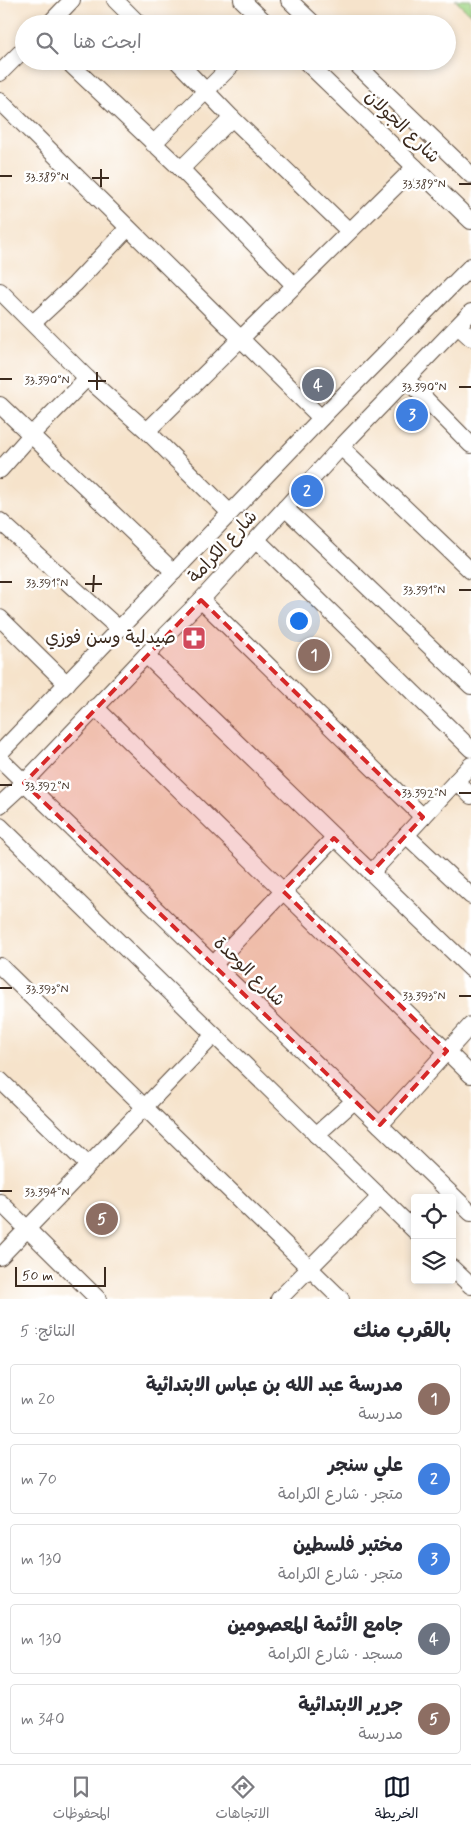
<!DOCTYPE html>
<html lang="ar">
<meta charset="utf-8">
<style>
body{margin:0;font-family:Mynerve,"Playpen Sans Arabic",sans-serif;background:#f7f7f7;color:#2b2b33;direction:rtl}
.controls{position:absolute;right:15px;bottom:15px;display:grid;overflow:hidden;border-radius:5px;box-shadow:0 2px 8px #0003}
.controls button{width:45px;height:45px;display:grid;place-items:center;padding:0;border:0;border-bottom:1px solid #e1e1e2;background:#fff;color:#2b2b33;font:25px sans-serif}
.scale{position:absolute;left:15px;bottom:12px;width:91px;box-sizing:border-box;padding-left:5px;border:2px solid #3b2a1e;border-top:0;font-size:14px;line-height:18px;white-space:nowrap;color:#3b2a1e;-webkit-text-stroke:4px #fff;paint-order:stroke}
.you{position:absolute;left:298px;top:620px;width:18px;height:18px;margin:-12px;border:4px solid #fff;border-radius:50%;background:#1a73e8;box-shadow:0 0 0 8px #1a73e833}
.badge{display:grid;place-items:center;width:32px;height:32px;border-radius:50%;background:#111827;color:#fff;font-size:16px;font-weight:700}
.pin{position:absolute;translate:-50% -50%;border:2px solid #fff;box-shadow:0 1px 5px #0006}
.list{margin:0;padding:0;list-style:none}
h2{display:flex;justify-content:space-between;align-items:center;height:65px;margin:0;padding:0 20px;font-size:21px}
h2 small{font-size:16px;font-weight:400;color:#7c7c81}
.list li{display:grid;grid-template-columns:32px 1fr auto;gap:15px;align-items:center;box-sizing:border-box;height:70px;margin:0 10px 10px;padding:0 10px;border:1px solid #e1e1e2;border-radius:5px}
.list b{display:block;font-size:19px;white-space:nowrap}
.list p{margin:0;font-size:16px;white-space:nowrap;color:#7c7c81}
.list em{font-size:16px;font-style:normal;color:#7c7c81}
.icon{flex:none;width:28px;height:28px;fill:none;stroke:currentColor;stroke-width:2;stroke-linecap:round;stroke-linejoin:round}
.map{position:relative;flex:none;width:471px;height:1299px;overflow:hidden;direction:ltr}
.search{position:absolute;background:#fff;box-shadow:0 2px 8px #0003;left:15px;right:15px;top:15px;height:55px;display:flex;align-items:center;gap:12px;box-sizing:border-box;padding:0 18px;border-radius:28px;color:#7c7c81;font-size:19px}
.sheet{height:465px;background:#fff}
nav{display:flex;justify-content:space-around;align-items:center;box-sizing:border-box;height:70px;border-top:1px solid #e1e1e2;background:#fff;font-size:14px;color:#7c7c81}
nav a{display:grid;justify-items:center;gap:2px}
nav .on{color:#111827}
.map>svg:first-child{display:block}
.green{fill:#a0d686;stroke:#6e8052}
.lines{fill:none;stroke-linecap:round;stroke-linejoin:round}
.minor-casing{stroke:#574638;stroke-width:18}
.minor{stroke:#fff;stroke-width:16}
.marked{fill:#d62828;fill-opacity:0.2;stroke:#d62828;stroke-width:4;stroke-dasharray:10 6;stroke-linejoin:round}
.ticks{fill:none;stroke:#3b2a1e;stroke-width:2}
.labels{text-anchor:middle;dominant-baseline:central;stroke-width:5;stroke-linejoin:round;paint-order:stroke}
.street-label{font-size:18px;fill:#3b2a1e;stroke:#fff}
.poi-label{font-size:18px;fill:#3b2a1e;stroke:#fff;text-anchor:end}
.ticks-label{font-size:12px;text-anchor:middle;fill:#3b2a1e;stroke:#fff;stroke-width:5;stroke-linejoin:round;paint-order:stroke}
</style>
<div class="map">
<svg width="471" height="1299" viewBox="0 0 471 1299">
<rect width="100%" height="100%" fill="#fff"/>
<filter id="ink" filterUnits="userSpaceOnUse"><feTurbulence type="fractalNoise" baseFrequency=".02" numOctaves="2"/><feDisplacementMap in="SourceGraphic" scale="10" xChannelSelector="R" yChannelSelector="G"/><feConvolveMatrix kernelMatrix="1 2 1 2 8 2 1 2 1" color-interpolation-filters="sRGB"/></filter>
<filter id="wash" filterUnits="userSpaceOnUse"><feTurbulence type="fractalNoise" baseFrequency=".0096" numOctaves="4" result="noise"/><feDisplacementMap in="SourceGraphic" scale="20" xChannelSelector="R" yChannelSelector="G"/><feGaussianBlur stdDeviation="1.12" result="paint"/><feColorMatrix in="noise" values="0 0 0 0 0 0 0 0 0 0 0 0 0 0 0 0 0 1.4 0 .05"/><feComposite in="paint" operator="in"/></filter>
<g filter="url(#wash)">
<rect width="100%" height="100%" fill="#f6e3cb"/>
<polygon class="green" points="455,0 471,0 471,15"/>
</g>
<g filter="url(#ink)">
<g class="lines">
<g class="minor-casing">
<g id="minor">
<polyline points="115,0 139,24"/>
<polyline points="242,0 267,24"/>
<polyline points="289,0 314,24"/>
<polyline points="49,24 72,0"/>
<polyline points="67,61 181,169 295,286"/>
<polyline points="177,61 232,118 349,231"/>
<polyline points="305,61 471,221"/>
<polyline points="353,61 471,175"/>
<polyline points="0,73 24,49"/>
<polyline points="0,101 321,418"/>
<polyline points="153,144 236,61"/>
<polyline points="181,169 232,118"/>
<polyline points="0,291 87,378 147,431 230,513"/>
<polyline points="33,323 75,284 128,228"/>
<polyline points="458,326 471,338"/>
<polyline points="406,379 471,445"/>
<polyline points="0,405 174,572"/>
<polyline points="147,431 415,167"/>
<polyline points="341,447 471,571"/>
<polyline points="0,470 31,435 87,378"/>
<polyline points="285,508 471,686"/>
<polyline points="0,521 119,629"/>
<polyline points="257,540 471,749"/>
<polyline points="201,600 423,817"/>
<polyline points="0,618 67,684"/>
<polyline points="146,655 471,969"/>
<polyline points="95,707 471,1075"/>
<polyline points="0,753 329,410 471,266"/>
<polyline points="0,759 471,1213"/>
<polyline points="456,781 471,796"/>
<polyline points="0,805 24,783 146,655 201,600 341,447 471,312"/>
<polyline points="0,826 415,1231"/>
<polyline points="406,835 471,896"/>
<polyline points="371,873 471,765"/>
<polyline points="213,965 334,838"/>
<polyline points="0,966 341,1299"/>
<polyline points="0,1080 88,1165"/>
<polyline points="380,1125 471,1025"/>
<polyline points="316,1135 354,1101"/>
<polyline points="0,1202 98,1299"/>
<polyline points="0,1257 214,1035"/>
<polyline points="452,1268 471,1286"/>
<polyline points="279,1299 380,1197"/>
</g>
</g>
<use href="#minor" class="minor"/>
</g>
</g>
<path class="marked" d="M201 600 423 817 371 873 334 838 283 891 447 1051 380 1125 24 783Z"/>
<path class="ticks" d="M0 176H12M92 178H109M459 184H471M101 187V169M0 379H12M88 381H106M459 387H471M97 390V372M0 582H12M85 584H102M459 590H471M93 592 94 575M0 785H12M459 793H471M0 988H12M459 996H471M0 1191H12"/>
<defs>
<g id="pharmacy-square" transform="scale(1.25)"><rect x="-9" y="-9" width="18" height="18" rx="4" fill="#d1495b" stroke="#fff"/><path d="M-2-6h4v4h4v4h-4v4h-4v-4h-4v-4h4Z" fill="#fff"/></g>
</defs>
<g fill-rule="evenodd">
<use href="#pharmacy-square" x="194" y="638"/>
</g>
<g class="labels">
<g class="street-label">
<text transform="translate(402 127) rotate(44)">شارع الجولان</text>
<text transform="translate(223 547) rotate(-47)">شارع الكرامة</text>
<text transform="translate(249 972) rotate(44)">شارع الوحدة</text>
</g>
<g class="poi-label">
<text x="176" y="638">صيدلية وسن فوزي</text>
</g>
</g>
<g class="ticks-label">
<text x="47" y="181">33.389°N</text>
<text x="424" y="188">33.389°N</text>
<text x="47" y="384">33.390°N</text>
<text x="424" y="391">33.390°N</text>
<text x="47" y="587">33.391°N</text>
<text x="424" y="594">33.391°N</text>
<text x="47" y="790">33.392°N</text>
<text x="424" y="797">33.392°N</text>
<text x="47" y="993">33.393°N</text>
<text x="424" y="1000">33.393°N</text>
<text x="47" y="1196">33.394°N</text>
</g>
</svg>
<div class="controls">
<button><svg class="icon" aria-label="locate" viewBox="0 0 24 24"><circle cx="12" cy="12" r="6"/><path d="M12 2v4M12 18v4M2 12h4M18 12h4"/></svg></button>
<button><svg class="icon" aria-label="layers" viewBox="0 0 24 24"><path d="M12 4l9 5-9 5-9-5zM3 14l9 5 9-5"/></svg></button>
</div>
<div class="scale">50 m</div>
<div class="you"></div>
<div class="pin badge" style="left:314px;top:655px;background:#8d6e63">1</div>
<div class="pin badge" style="left:307px;top:491px;background:#3f7fe0">2</div>
<div class="pin badge" style="left:412px;top:415px;background:#3f7fe0">3</div>
<div class="pin badge" style="left:318px;top:385px;background:#6b7280">4</div>
<div class="pin badge" style="left:102px;top:1219px;background:#8d6e63">5</div>
<div class="search"><svg class="icon" aria-label="search" viewBox="0 0 24 24"><circle cx="10" cy="10" r="6"/><path d="M15 15l6 6"/></svg>ابحث هنا</div>
</div>
<section class="sheet">
<h2>بالقرب منك<small>النتائج: 5</small></h2>
<ul class="list">
<li><span class="badge" style="background:#8d6e63">1</span><div><b>مدرسة عبد الله بن عباس الابتدائية</b><p>مدرسة</p></div><em>20 m</em></li>
<li><span class="badge" style="background:#3f7fe0">2</span><div><b>علي سنجر</b><p>متجر · شارع الكرامة</p></div><em>70 m</em></li>
<li><span class="badge" style="background:#3f7fe0">3</span><div><b>مختبر فلسطين</b><p>متجر · شارع الكرامة</p></div><em>130 m</em></li>
<li><span class="badge" style="background:#6b7280">4</span><div><b>جامع الأئمة المعصومين</b><p>مسجد · شارع الكرامة</p></div><em>130 m</em></li>
<li><span class="badge" style="background:#8d6e63">5</span><div><b>جرير الابتدائية</b><p>مدرسة</p></div><em>340 m</em></li>
</ul>
</section>
<nav>
<a class="on"><svg class="icon" aria-label="map" viewBox="0 0 24 24"><path d="M3 6l6-2 6 2 6-2v14l-6 2-6-2-6 2zM9 4v14M15 6v14"/></svg>الخريطة</a>
<a><svg class="icon" aria-label="directions" viewBox="0 0 24 24"><path d="M12 3l9 9-9 9-9-9zM9 14v-3h6M13 9l2 2-2 2"/></svg>الاتجاهات</a>
<a><svg class="icon" aria-label="saved" viewBox="0 0 24 24"><path d="M7 4h10v16l-5-4-5 4z"/></svg>المحفوظات</a>
</nav>
